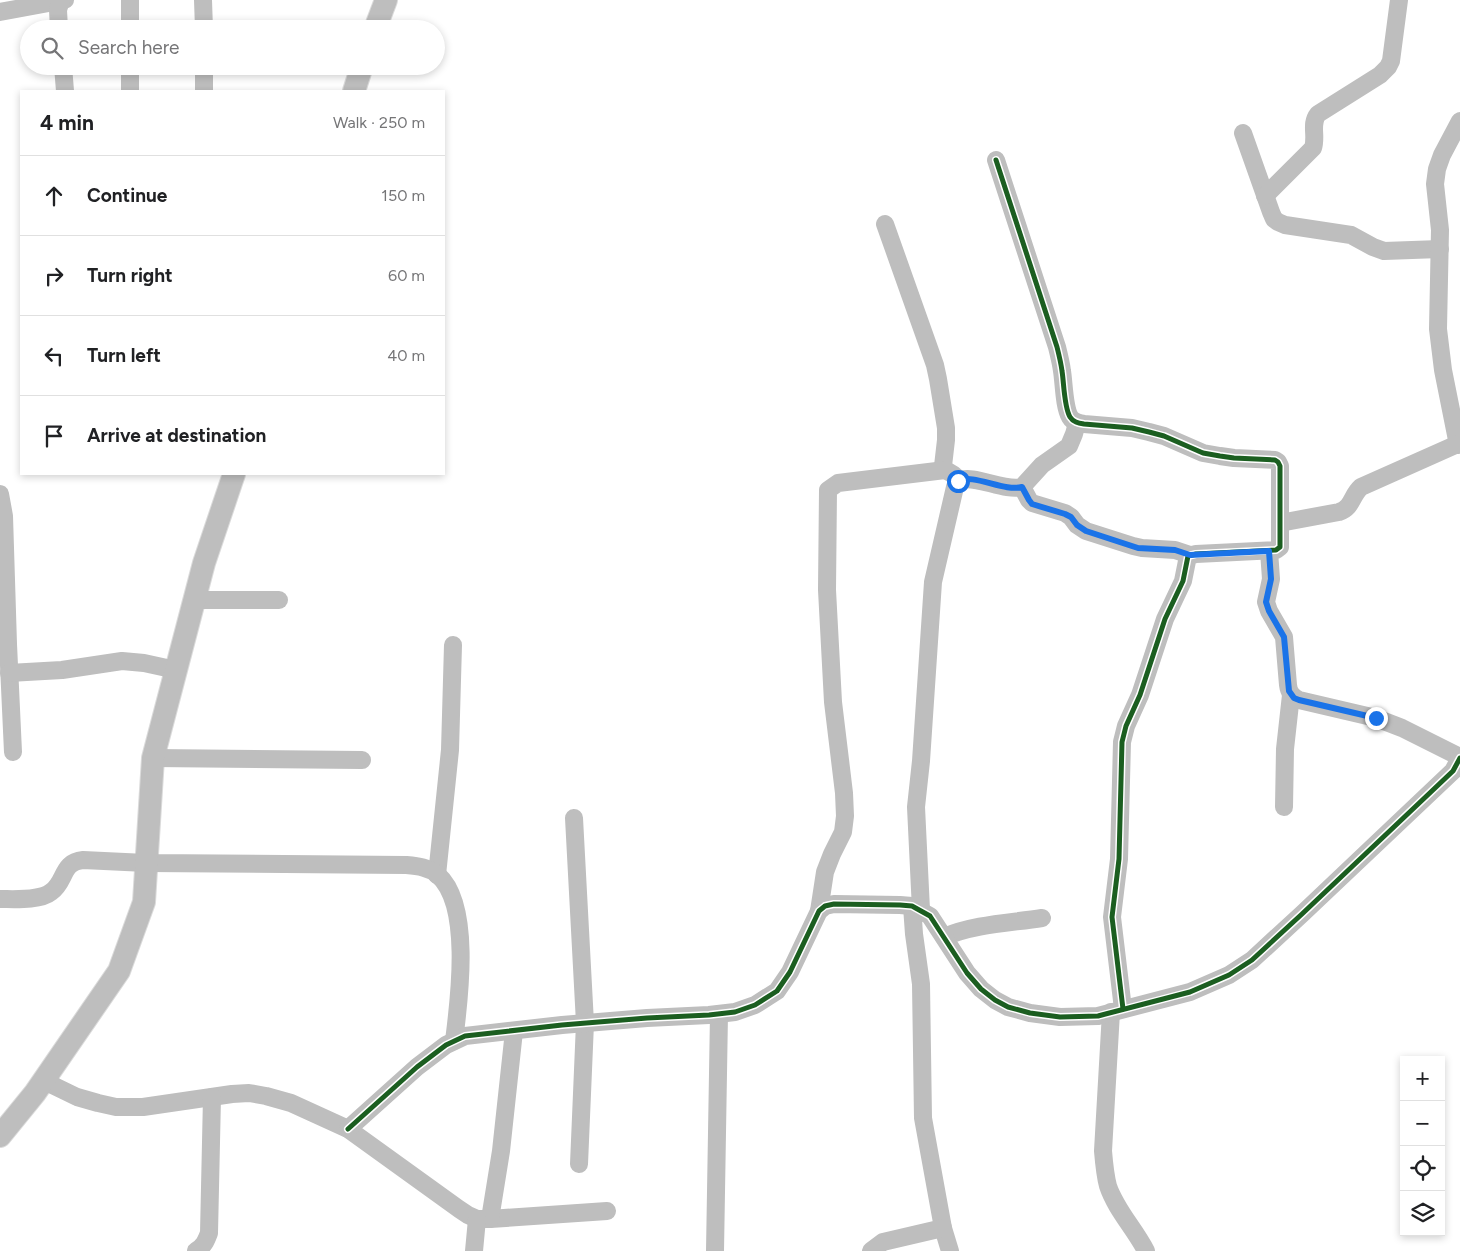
<!DOCTYPE html>
<meta charset="utf-8">
<style>
body{margin:0;font-family:Figtree,sans-serif;background:#f2f2f2;color:#202124}
.controls{position:absolute;right:15px;bottom:15px;display:grid;overflow:hidden;border-radius:0px;box-shadow:0 2px 8px #0003}
.controls button{width:45px;height:45px;display:grid;place-items:center;padding:0;border:0;border-bottom:1px solid #e0e0e0;background:#fff;color:#202124;font:25px sans-serif}
.stop{position:absolute;width:15px;height:15px;margin:-11px;border:4px solid #1a73e8;border-radius:50%;background:#fff}
.stop.end{background:#1a73e8;border-color:#fff;box-shadow:0 1px 5px #0008}
.list{margin:0;padding:0;list-style:none}
h2{display:flex;justify-content:space-between;align-items:center;height:65px;margin:0;padding:0 20px;font-size:21px}
h2 small{font-size:16px;font-weight:400;color:#757577}
.list li{display:grid;grid-template-columns:32px 1fr auto;gap:15px;align-items:center;box-sizing:border-box;height:80px;padding:0 20px;border-top:1px solid #e0e0e0}
.list b{display:block;font-size:19px;white-space:nowrap}
.list em{font-size:16px;font-style:normal;color:#757577}
.icon{flex:none;width:28px;height:28px;fill:none;stroke:currentColor;stroke-width:2;stroke-linecap:round;stroke-linejoin:round}
.map{position:relative;flex:none;width:1460px;height:1251px;overflow:hidden}
.search{position:absolute;background:#fff;box-shadow:0 2px 8px #0003;left:20px;top:20px;width:425px;height:55px;display:flex;align-items:center;gap:12px;box-sizing:border-box;padding:0 18px;border-radius:28px;color:#757577;font-size:19px}
.panel{position:absolute;background:#fff;box-shadow:0 2px 8px #0003;left:20px;top:90px;width:425px;height:385px;border-radius:0px}
.map>svg:first-child{display:block}
.lines{fill:none;stroke-linecap:round;stroke-linejoin:round}
.major-casing{stroke:#dbdbdb;stroke-width:24}
.minor{stroke:#bebebe;stroke-width:18}
.major{stroke:#bebebe;stroke-width:22}
.cycleway-casing{stroke:#fff;stroke-width:8}
.cycleway{stroke:#1b5e20;stroke-width:5}
.route{stroke:#1a73e8;stroke-width:6}
</style>
<div class="map">
<svg width="1460" height="1251" viewBox="0 0 1460 1251">
<rect width="100%" height="100%" fill="#fff"/>
<g class="lines">
<g class="major-casing">
<g id="major">
<polyline points="375,29 386,0"/>
<polyline points="354,91 362,66"/>
<polyline points="0,1136 35,1093 119,971 144,902 153,758 204,563 234,474"/>
</g>
</g>
<g class="minor">
<polyline points="130,0 130,29"/>
<polyline points="203,0 204,29"/>
<polyline points="0,12 65,0"/>
<polyline points="59,29 58,10 61,0"/>
<polyline points="63,66 65,91"/>
<polyline points="130,66 130,91"/>
<polyline points="204,66 204,91"/>
<polyline points="1243,133 1271,212 1274,219 1278,222 1285,225 1351,235 1373,247 1384,251 1440,249"/>
<path d="M996 160 1057 347C1059 355 1061 363 1062 371 1064 383 1064 407 1070 417 1073 422 1078 423 1084 424L1132 428 1149 432 1164 436 1203 453 1220 456 1234 458 1275 460 1278 462 1280 466V547L1276 550 1196 554 1188 556 1183 581 1165 619 1140 695 1126 726 1122 742 1119 859 1112 917 1123 1009"/>
<path d="M1265 196 1313 148C1317 136 1310 124 1318 114L1380 75 1388 67 1391 61 1399 0"/>
<polyline points="885,224 935,365 938,379 946,428 946,440 943,466 944,469 954,475"/>
<polyline points="1458,445 1443,370 1438,329 1440,230 1435,184 1437,169 1442,155 1460,121"/>
<polyline points="1022,487 1029,500 1032,503 1065,513 1071,517 1077,525 1086,531 1133,546 1142,548 1175,550 1190,555"/>
<polyline points="0,494 4,516 8,644 13,752"/>
<path d="M1280 523 1339 512C1353 507 1351 496 1361 487L1460 443"/>
<path d="M1269 551 1271 579 1266 602 1269 611 1284 637 1288 685C1289 693 1292 696 1299 700L1376 718 1402 728 1460 757"/>
<polyline points="194,600 279,600"/>
<polyline points="9,673 62,670 122,661 144,663 176,670"/>
<polyline points="153,758 362,760"/>
<polyline points="1284,807 1285,749 1291,695"/>
<polyline points="574,818 585,1023 579,1164"/>
<polyline points="437,875 450,750 453,645"/>
<path d="M0 899C14 899 40 901 51 892 66 882 61 862 83 860L146 863 406 865C417 866 429 867 438 875 472 905 459 1001 454 1041"/>
<polyline points="912,906 914,934 921,984 923,1118 943,1228 950,1251"/>
<path d="M921 910 916 807 921 761 933 582 955 487 958 481C973 473 1004 492 1022 487L1042 465 1069 446 1074 434 1077 423"/>
<polyline points="819,911 825,872 832,854 843,832 845,816 844,793 833,702 827,590 828,490 838,483 945,470"/>
<path d="M944 937C975 924 1010 923 1042 918"/>
<path d="M1111 1012 1103 1151C1104 1163 1105 1175 1108 1186 1116 1210 1135 1229 1146 1251"/>
<polyline points="44,1081 77,1097 98,1103 116,1107 143,1107 232,1094 249,1093 266,1096 291,1103 348,1129 459,1209 468,1215 477,1219 490,1219 607,1211"/>
<polyline points="348,1129 417,1067 446,1045 465,1036 562,1025 647,1018 709,1015 735,1012 755,1005 777,991 790,972 819,911 825,906 834,904 900,905 912,906 930,916 967,973 981,989 995,1000 1008,1007 1030,1013 1060,1017 1098,1016 1190,992 1229,975 1252,960 1302,914 1453,771 1460,758"/>
<polyline points="490,1219 501,1151 514,1031"/>
<path d="M196 1251C204 1246 206 1241 209 1233L212 1097"/>
<polyline points="474,1251 477,1219"/>
<polyline points="715,1251 719,1014"/>
<polyline points="871,1251 883,1242 943,1228"/>
</g>
<use href="#major" class="major"/>
<g class="cycleway-casing">
<g id="cycleway">
<path d="M996 160 1057 347C1059 355 1061 363 1062 371 1064 383 1064 407 1070 417 1073 422 1078 423 1084 424L1132 428 1149 432 1164 436 1203 453 1220 456 1234 458 1275 460 1278 462 1280 466V547L1276 550 1196 554 1188 556 1183 581 1165 619 1140 695 1126 726 1122 742 1119 859 1112 917 1123 1009"/>
<polyline points="348,1129 417,1067 446,1045 465,1036 562,1025 647,1018 709,1015 735,1012 755,1005 777,991 790,972 819,911 825,906 834,904 900,905 912,906 930,916 967,973 981,989 995,1000 1008,1007 1030,1013 1060,1017 1098,1016 1190,992 1229,975 1252,960 1302,914 1453,771 1460,758"/>
</g>
</g>
<use href="#cycleway" class="cycleway"/>
</g>
<g class="lines">
<path class="route" d="M958 481C973 473 1004 492 1022 487L1029 500 1032 504 1065 514 1071 517 1077 525 1086 531 1138 548 1175 550 1190 555 1269 551 1271 579 1266 602 1269 611 1284 637 1289 691 1294 698 1299 700 1376 718"/>
</g>
</svg>
<div class="controls">
<button>+</button>
<button>−</button>
<button><svg class="icon" aria-label="locate" viewBox="0 0 24 24"><circle cx="12" cy="12" r="6"/><path d="M12 2v4M12 18v4M2 12h4M18 12h4"/></svg></button>
<button><svg class="icon" aria-label="layers" viewBox="0 0 24 24"><path d="M12 4l9 5-9 5-9-5zM3 14l9 5 9-5"/></svg></button>
</div>
<div class="stop" style="left:958px;top:481px"></div>
<div class="stop end" style="left:1376px;top:718px"></div>
<div class="search"><svg class="icon" aria-label="search" viewBox="0 0 24 24"><circle cx="10" cy="10" r="6"/><path d="M15 15l6 6"/></svg>Search here</div>
<section class="panel">
<h2>4 min<small>Walk · 250 m</small></h2>
<ul class="list">
<li><svg class="icon" aria-label="ahead" viewBox="0 0 24 24"><path d="M12 20V5M6 11l6-6 6 6"/></svg><div><b>Continue</b></div><em>150 m</em></li>
<li><svg class="icon" aria-label="right" viewBox="0 0 24 24"><path d="M7 20v-9h11M14 6l5 5-5 5"/></svg><div><b>Turn right</b></div><em>60 m</em></li>
<li><svg class="icon" aria-label="left" viewBox="0 0 24 24"><path d="M17 20v-9H6M10 6l-5 5 5 5"/></svg><div><b>Turn left</b></div><em>40 m</em></li>
<li><svg class="icon" aria-label="arrive" viewBox="0 0 24 24"><path d="M6 21V4h12l-3 4 3 4H6"/></svg><div><b>Arrive at destination</b></div></li>
</ul>
</section>
</div>
